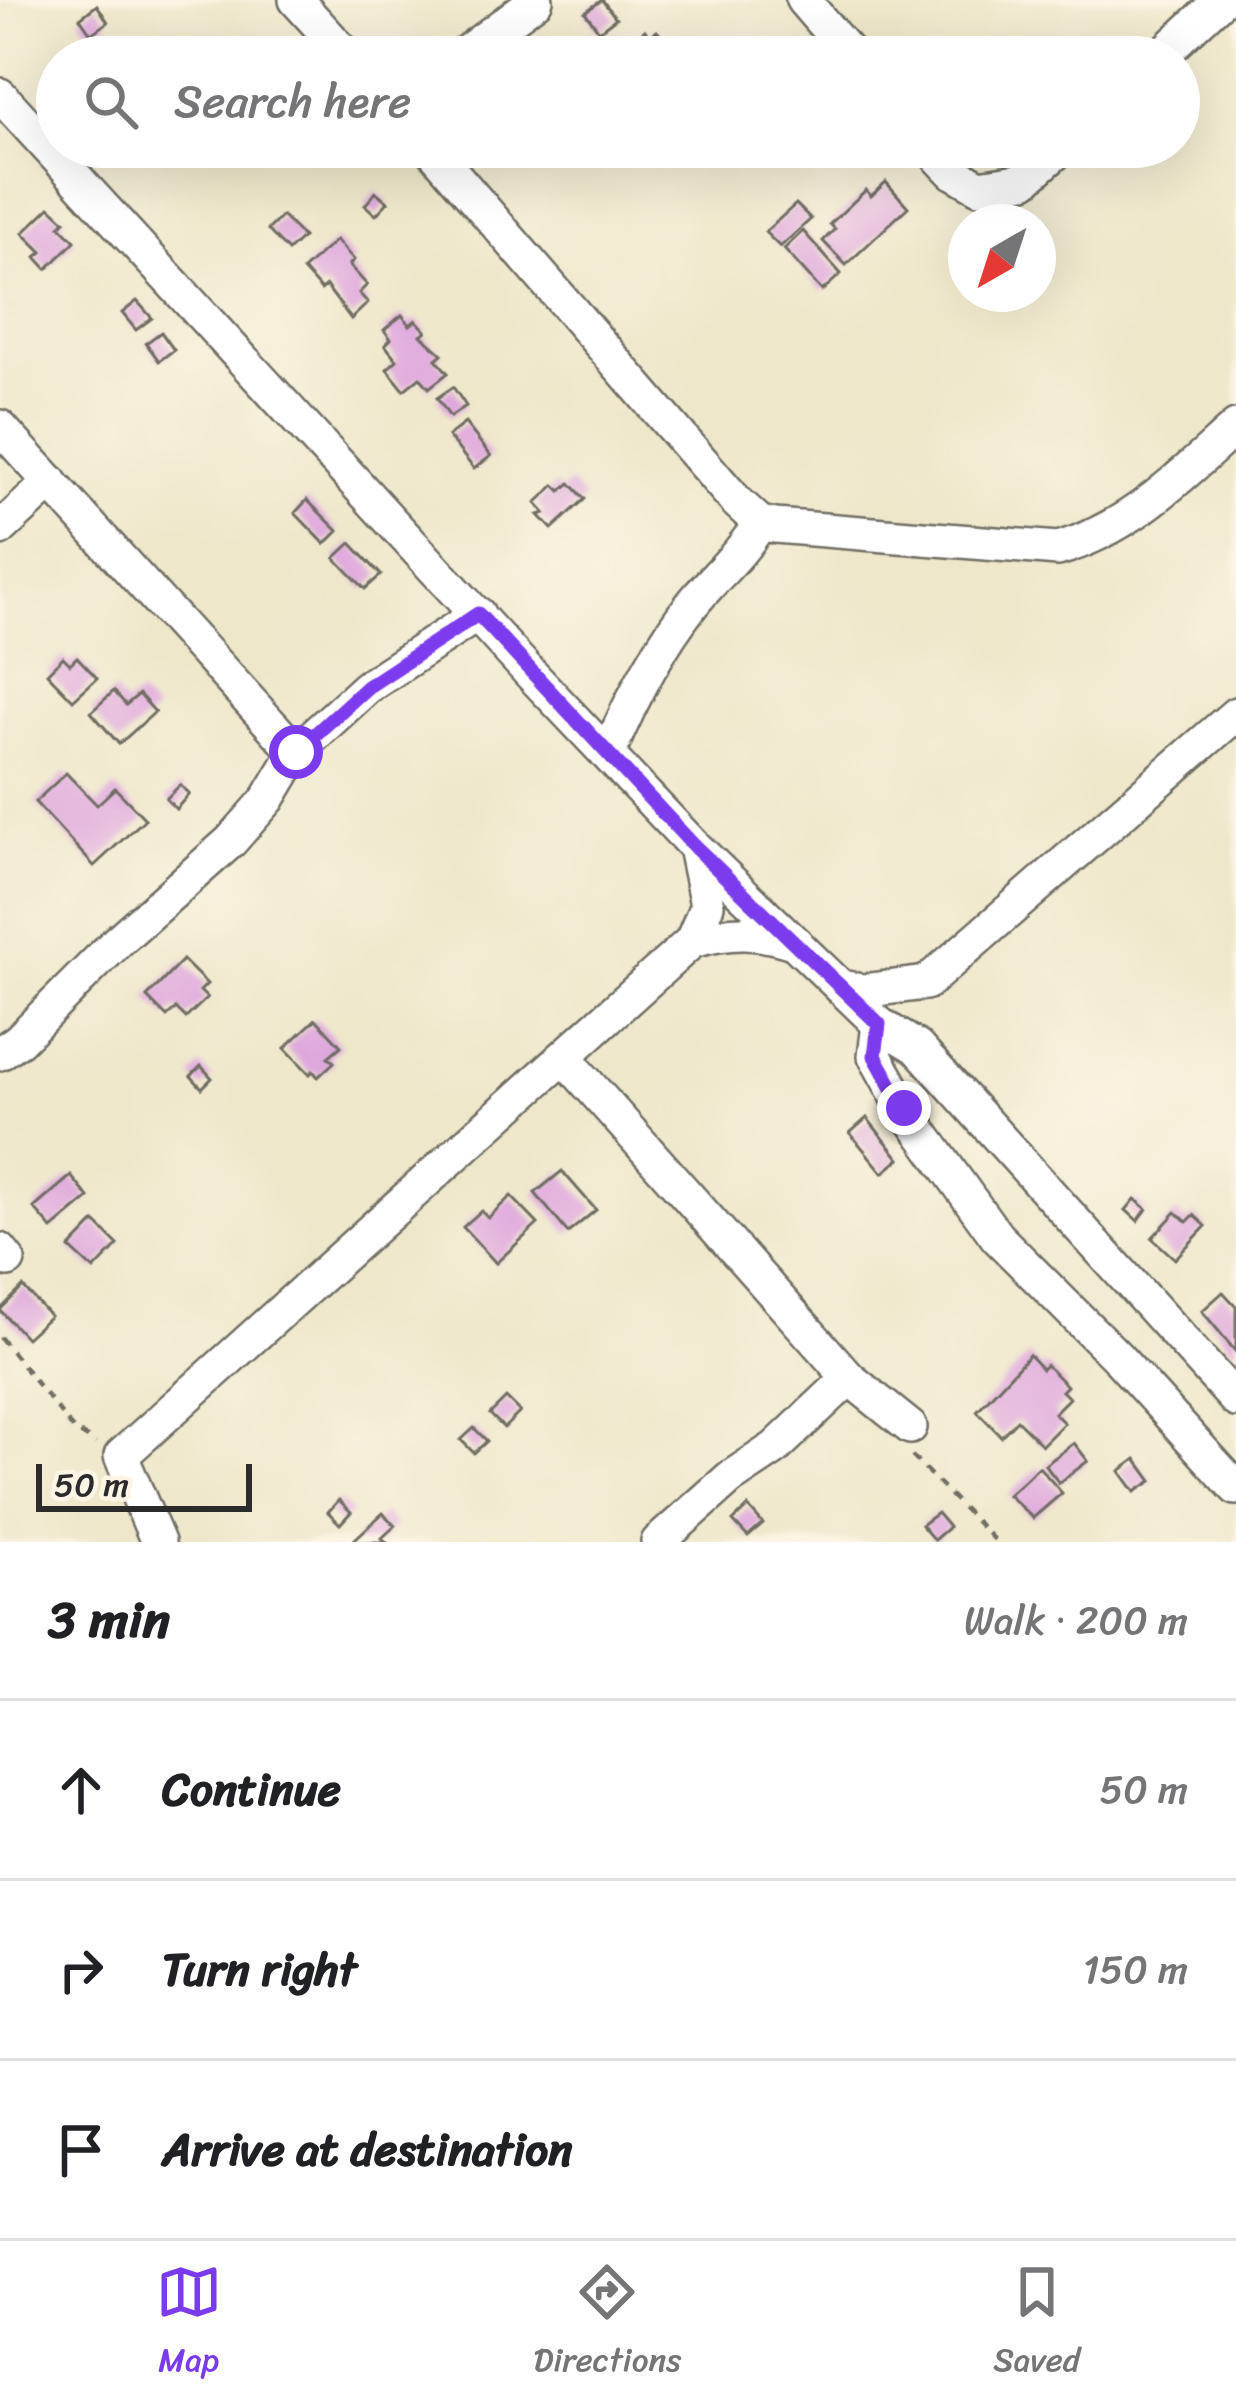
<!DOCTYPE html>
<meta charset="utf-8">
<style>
body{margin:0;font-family:Sriracha,sans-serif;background:#f6f6f6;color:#202124}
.compass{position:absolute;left:948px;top:204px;width:108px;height:108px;border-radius:50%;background:#fff;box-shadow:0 12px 48px #0002;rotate:219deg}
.scale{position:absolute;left:36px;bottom:30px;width:216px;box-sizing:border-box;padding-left:12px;border:6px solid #2b2b2b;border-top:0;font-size:33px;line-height:42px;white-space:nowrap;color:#2b2b2b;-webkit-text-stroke:9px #fcf5e5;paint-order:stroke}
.stop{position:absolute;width:36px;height:36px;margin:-27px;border:9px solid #7c3aed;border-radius:50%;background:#fff}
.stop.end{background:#7c3aed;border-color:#fff;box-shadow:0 3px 12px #0008}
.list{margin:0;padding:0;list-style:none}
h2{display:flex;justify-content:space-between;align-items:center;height:156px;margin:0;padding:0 48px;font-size:51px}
h2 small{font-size:39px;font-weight:400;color:#757577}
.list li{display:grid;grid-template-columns:78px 1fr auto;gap:36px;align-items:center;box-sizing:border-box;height:180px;padding:0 48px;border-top:3px solid #e0e0e0}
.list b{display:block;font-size:45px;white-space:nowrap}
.list em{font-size:39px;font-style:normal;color:#757577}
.icon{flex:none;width:66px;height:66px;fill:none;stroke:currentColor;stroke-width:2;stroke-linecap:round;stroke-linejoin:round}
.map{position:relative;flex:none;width:1236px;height:1542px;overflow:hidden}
.search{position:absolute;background:#fff;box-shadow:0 12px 48px #0002;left:36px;right:36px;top:36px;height:132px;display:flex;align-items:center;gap:30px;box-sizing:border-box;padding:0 42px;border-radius:66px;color:#757577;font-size:45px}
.sheet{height:696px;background:#fff}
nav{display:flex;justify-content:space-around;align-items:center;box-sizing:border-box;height:168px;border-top:3px solid #e0e0e0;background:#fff;font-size:33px;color:#757577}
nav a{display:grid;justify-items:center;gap:6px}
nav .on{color:#7c3aed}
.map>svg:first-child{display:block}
.building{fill:#dfa8dd}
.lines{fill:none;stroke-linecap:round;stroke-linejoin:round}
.minor-casing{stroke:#6f6d63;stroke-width:38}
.path{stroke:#6f6d63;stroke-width:4.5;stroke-dasharray:9 9;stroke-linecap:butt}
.minor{stroke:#fff;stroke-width:33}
.route{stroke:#7c3aed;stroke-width:15}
</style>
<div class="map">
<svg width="1236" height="1542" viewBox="0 0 1236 1542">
<rect width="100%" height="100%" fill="#fcf5e5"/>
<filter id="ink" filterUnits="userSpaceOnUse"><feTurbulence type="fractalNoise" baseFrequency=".00833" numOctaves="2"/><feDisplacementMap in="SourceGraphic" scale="24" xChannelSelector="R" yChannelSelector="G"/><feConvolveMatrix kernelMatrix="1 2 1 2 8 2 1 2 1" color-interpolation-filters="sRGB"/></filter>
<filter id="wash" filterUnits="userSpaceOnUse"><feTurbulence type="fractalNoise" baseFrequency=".004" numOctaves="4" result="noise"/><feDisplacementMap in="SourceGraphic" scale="48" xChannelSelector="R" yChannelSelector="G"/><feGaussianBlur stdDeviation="2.7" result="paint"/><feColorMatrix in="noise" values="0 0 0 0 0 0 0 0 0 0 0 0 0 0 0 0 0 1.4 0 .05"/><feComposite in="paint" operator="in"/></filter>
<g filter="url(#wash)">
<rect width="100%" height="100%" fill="#eee7ca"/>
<g id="blocks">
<g class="building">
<polygon points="602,0 616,18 599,31 585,12"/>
<polygon points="97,5 108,22 91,34 80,18"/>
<polygon points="645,30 649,36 657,31 670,47 667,52 661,57 625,57 620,50"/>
<polygon points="121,39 130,53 111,57 105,48"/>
<polygon points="886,182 908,207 846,265 823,241 835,229 830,224 866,190 871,196"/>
<polygon points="376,192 388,202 376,215 365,205"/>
<polygon points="796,204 811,219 780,247 765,232"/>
<polygon points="50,207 65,221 60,226 75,241 47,269 36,257 42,252 23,233"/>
<polygon points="282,216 303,237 288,251 268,230"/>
<polygon points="803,231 841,274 822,291 784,249"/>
<polygon points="336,240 354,260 349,265 367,285 359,293 368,303 351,319 326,286 321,290 303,270"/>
<polygon points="137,301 152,318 136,330 122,313"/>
<polygon points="402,315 410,325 416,320 426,331 421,335 442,354 436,359 448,373 429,388 420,377 404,390 387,369 397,360 385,345 391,339 384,330"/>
<polygon points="161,332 174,350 159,361 146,343"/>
<polygon points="453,387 466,406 450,417 437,398"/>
<polygon points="465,423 491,456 474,469 448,436"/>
<polygon points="570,483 585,499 552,529 539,515 545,513 536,503 555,485 561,491"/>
<polygon points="307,500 338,531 325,544 295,513"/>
<polygon points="351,543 381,575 365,589 335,558"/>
<polygon points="63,657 70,664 77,657 97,678 73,700 47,673"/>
<polygon points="114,691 126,705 139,694 155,712 119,744 91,712"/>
<polygon points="66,773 97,805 115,788 145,819 94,866 35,802"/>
<polygon points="180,785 189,794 176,809 166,799"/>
<polygon points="183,960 207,984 200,991 207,998 186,1018 176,1008 167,1017 147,997"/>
<polygon points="316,1019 341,1046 328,1057 334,1062 318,1077 313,1071 310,1074 285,1048"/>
<polygon points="201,1066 212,1078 202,1088 191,1076"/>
<polygon points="867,1118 900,1159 883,1173 850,1133"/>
<polygon points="562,1171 596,1210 568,1233 535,1193"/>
<polygon points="71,1176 89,1198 52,1229 34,1208"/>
<polygon points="511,1196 538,1224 496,1263 463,1227 481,1211 488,1218"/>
<polygon points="1135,1199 1147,1209 1138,1221 1126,1210"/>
<polygon points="1176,1212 1187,1222 1194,1215 1206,1226 1175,1259 1152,1238"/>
<polygon points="95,1222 118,1245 94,1270 70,1248"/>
<polygon points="23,1287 50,1316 26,1338 0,1310"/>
<polygon points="1223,1292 1236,1306 1236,1352 1202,1311"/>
<polygon points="1029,1355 1042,1369 1046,1365 1067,1386 1062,1391 1069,1398 1054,1413 1064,1423 1042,1445 1017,1420 1001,1436 977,1411"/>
<polygon points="506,1398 520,1412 504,1428 490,1414"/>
<polygon points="474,1428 487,1441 474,1453 461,1440"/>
<polygon points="1074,1443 1088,1461 1059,1483 1045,1465"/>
<polygon points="1136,1459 1152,1481 1135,1492 1120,1471"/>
<polygon points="1039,1467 1062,1493 1033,1518 1008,1495"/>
<polygon points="339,1500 351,1512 340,1524 328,1512"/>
<polygon points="748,1507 763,1524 748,1537 733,1521"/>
<polygon points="383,1513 395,1526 382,1538 386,1542 358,1542 355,1539"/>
<polygon points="937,1513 949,1527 934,1540 921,1525"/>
</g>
</g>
</g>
<g filter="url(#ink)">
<use href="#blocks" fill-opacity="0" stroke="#6f6d63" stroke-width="3"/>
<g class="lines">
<g class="minor-casing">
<g id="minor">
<polyline points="296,0 348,57"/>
<polyline points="803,0 852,57"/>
<polyline points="460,57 536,0"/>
<polyline points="1160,57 1221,0"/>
<polyline points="0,95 531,674 695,847 879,1024 917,1047 1236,1400"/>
<path d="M430 147 736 501 760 523 775 526 1058 549C1131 528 1181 476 1236 427"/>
<polyline points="929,147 953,172 979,187 1025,180 1062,147"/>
<polyline points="0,427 296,752"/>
<polyline points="0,529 51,482"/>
<path d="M609 752C631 700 658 647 693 603 716 575 741 555 760 523"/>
<path d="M692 941C731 930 758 930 796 943"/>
<polyline points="841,987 862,991 926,983 1236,714"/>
<polyline points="879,1024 875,1056 904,1108 997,1237 1118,1358 1236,1488"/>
<polyline points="0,1053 19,1040 118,941 231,841 268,799 296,752 367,687 478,614"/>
<polyline points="565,1058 849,1378 910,1427"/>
<polyline points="0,1250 8,1260"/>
<polyline points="158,1542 121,1456 692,941 707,905 695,847"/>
<polyline points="658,1542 730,1478 775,1448 849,1378"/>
</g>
</g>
<g class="path">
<polyline points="0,1337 73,1429 96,1443"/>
<polyline points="912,1456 996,1542"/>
</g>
<use href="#minor" class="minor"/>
</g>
</g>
<g class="lines" filter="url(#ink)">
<polyline class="route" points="296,752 367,687 478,614 695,847 879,1024 875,1056 904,1108"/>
</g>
</svg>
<svg class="compass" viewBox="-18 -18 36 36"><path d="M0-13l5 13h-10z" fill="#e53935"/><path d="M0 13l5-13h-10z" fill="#757577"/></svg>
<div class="scale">50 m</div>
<div class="stop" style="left:296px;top:752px"></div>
<div class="stop end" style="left:904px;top:1108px"></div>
<div class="search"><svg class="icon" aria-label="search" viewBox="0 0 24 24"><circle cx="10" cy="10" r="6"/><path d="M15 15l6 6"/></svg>Search here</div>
</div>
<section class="sheet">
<h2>3 min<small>Walk · 200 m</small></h2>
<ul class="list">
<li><svg class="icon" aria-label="ahead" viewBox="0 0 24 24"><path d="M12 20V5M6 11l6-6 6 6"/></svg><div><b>Continue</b></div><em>50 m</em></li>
<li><svg class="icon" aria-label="right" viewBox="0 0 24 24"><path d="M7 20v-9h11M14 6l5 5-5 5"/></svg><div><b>Turn right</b></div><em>150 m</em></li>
<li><svg class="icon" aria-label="arrive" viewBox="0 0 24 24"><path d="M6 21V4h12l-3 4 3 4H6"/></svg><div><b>Arrive at destination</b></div></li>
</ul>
</section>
<nav>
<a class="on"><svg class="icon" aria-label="map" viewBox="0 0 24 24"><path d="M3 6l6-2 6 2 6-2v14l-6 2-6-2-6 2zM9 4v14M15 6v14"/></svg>Map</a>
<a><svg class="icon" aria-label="directions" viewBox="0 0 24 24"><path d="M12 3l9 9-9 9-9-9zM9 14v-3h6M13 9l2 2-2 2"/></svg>Directions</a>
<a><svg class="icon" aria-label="saved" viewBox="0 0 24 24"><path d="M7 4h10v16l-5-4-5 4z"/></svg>Saved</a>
</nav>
